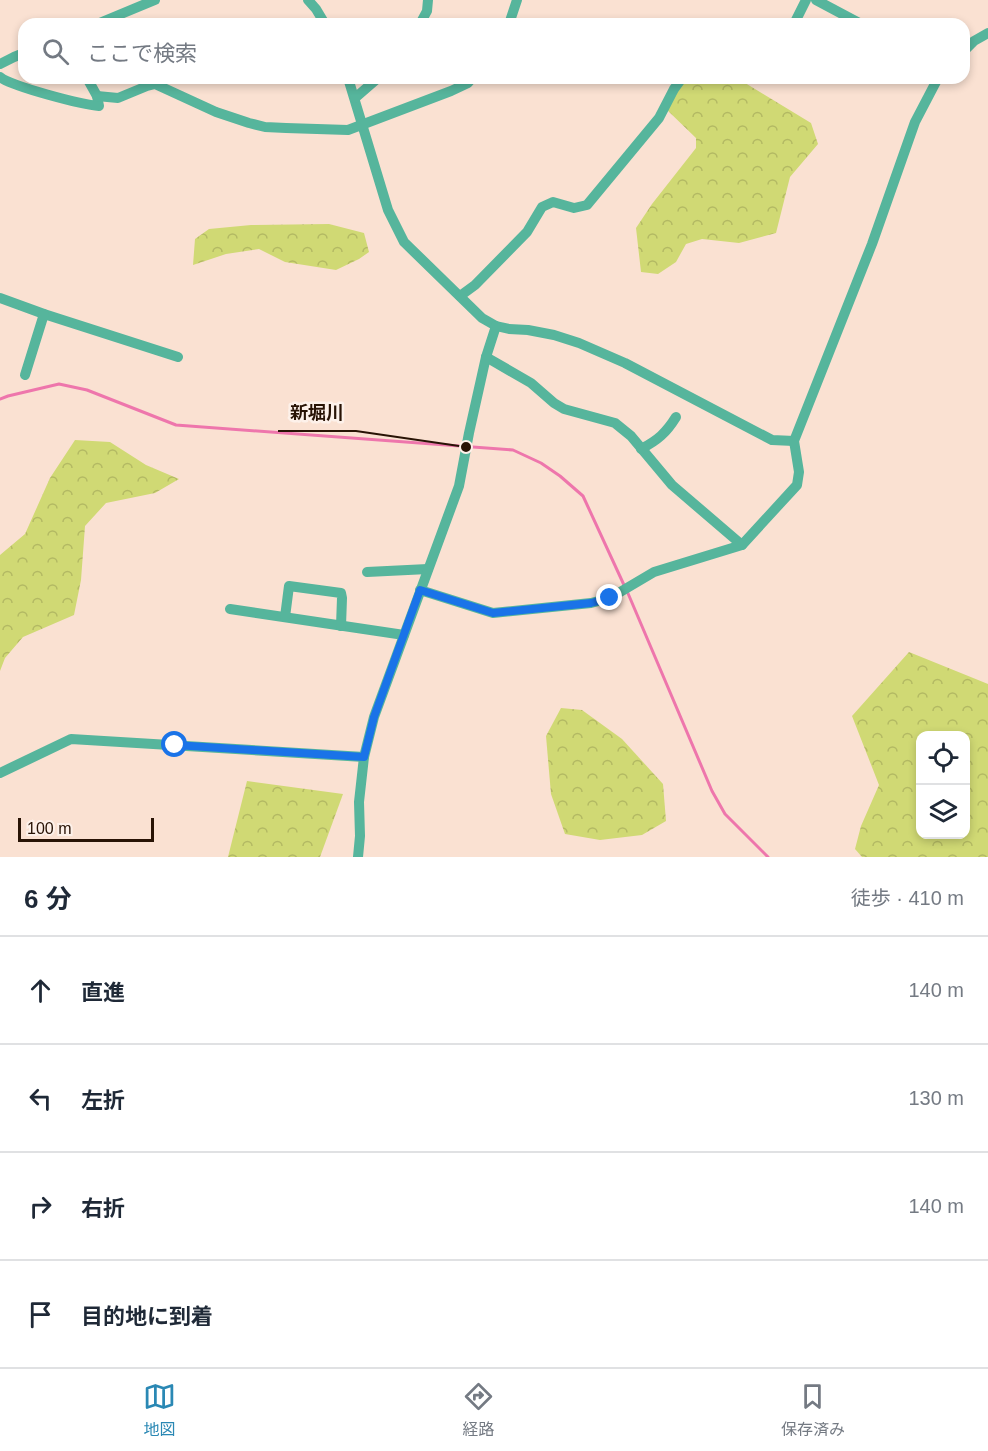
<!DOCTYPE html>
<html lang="ja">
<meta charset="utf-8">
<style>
body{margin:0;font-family:Arial,"Noto Sans JP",sans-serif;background:#f2f2f3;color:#1f2937}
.controls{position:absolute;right:18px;bottom:18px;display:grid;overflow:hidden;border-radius:12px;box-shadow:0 3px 9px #0003}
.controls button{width:54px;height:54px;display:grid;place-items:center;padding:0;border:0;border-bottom:2px solid #e0e1e3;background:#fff;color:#1f2937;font:30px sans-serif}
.scale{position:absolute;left:18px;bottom:15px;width:136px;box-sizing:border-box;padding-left:6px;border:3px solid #281305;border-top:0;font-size:16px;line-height:21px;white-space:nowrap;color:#281305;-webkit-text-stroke:4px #fdf1ea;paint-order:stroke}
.stop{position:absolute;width:18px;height:18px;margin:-14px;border:4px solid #1a73e8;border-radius:50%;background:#fff}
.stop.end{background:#1a73e8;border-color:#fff;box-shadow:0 2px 6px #0008}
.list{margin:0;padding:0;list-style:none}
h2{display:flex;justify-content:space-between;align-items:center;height:78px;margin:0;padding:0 24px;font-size:26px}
h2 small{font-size:20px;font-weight:400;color:#747a83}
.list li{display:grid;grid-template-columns:39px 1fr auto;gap:18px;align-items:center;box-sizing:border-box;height:108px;padding:0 24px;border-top:2px solid #e0e1e3}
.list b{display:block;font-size:22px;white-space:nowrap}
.list em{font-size:20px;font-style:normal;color:#747a83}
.icon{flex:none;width:33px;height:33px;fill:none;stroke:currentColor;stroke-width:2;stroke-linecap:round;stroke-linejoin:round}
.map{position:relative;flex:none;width:988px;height:857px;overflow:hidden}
.search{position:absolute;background:#fff;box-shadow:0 3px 9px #0003;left:18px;right:18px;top:18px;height:66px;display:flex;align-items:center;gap:15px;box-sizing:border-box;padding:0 21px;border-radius:18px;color:#747a83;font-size:22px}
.sheet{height:510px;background:#fff}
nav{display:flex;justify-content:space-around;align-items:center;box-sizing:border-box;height:84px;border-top:2px solid #e0e1e3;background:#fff;font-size:16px;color:#747a83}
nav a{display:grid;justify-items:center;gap:3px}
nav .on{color:#2a88b4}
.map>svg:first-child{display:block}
.forest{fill:url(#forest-crowns);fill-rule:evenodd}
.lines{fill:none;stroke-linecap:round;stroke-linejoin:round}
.stream{stroke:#ee76ac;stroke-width:3}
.minor{stroke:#56b59c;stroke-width:10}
.route{stroke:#1a73e8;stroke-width:8}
.leader{fill:none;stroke:#281305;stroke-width:2}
.callout-dot{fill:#281305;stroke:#fdf1ea;stroke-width:2}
.callout-label{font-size:18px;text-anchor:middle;font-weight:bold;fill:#281305;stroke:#fdf1ea;stroke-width:5;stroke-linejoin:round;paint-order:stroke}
</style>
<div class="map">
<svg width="988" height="857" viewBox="0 0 988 857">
<defs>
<pattern id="forest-crowns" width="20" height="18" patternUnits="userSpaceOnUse" patternTransform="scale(1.5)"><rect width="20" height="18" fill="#d0d974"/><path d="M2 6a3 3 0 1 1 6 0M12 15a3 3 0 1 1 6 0" fill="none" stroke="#b3b963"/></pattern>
</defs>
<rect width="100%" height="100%" fill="#fae1d2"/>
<g class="forest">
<polygon points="682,78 737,78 811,123 818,144 790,177 776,233 739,243 702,239 686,244 676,262 658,274 641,272 636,228 652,204 696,148 696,138 665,108"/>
<polygon points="329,224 364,233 369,252 359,259 336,270 285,262 259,249 226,254 193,265 195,239 209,229 251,225"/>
<polygon points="75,440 110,442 146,465 179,479 155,493 106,503 85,526 81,580 74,615 23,637 5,658 0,671 0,555 25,534 50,478"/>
<path d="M909 652 988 684V857H862L855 849 861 826 879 785 852 716ZM920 736H966V834H920Z"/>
<polygon points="561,708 582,710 622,739 663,784 666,821 642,835 600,840 565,834 551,794 546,736"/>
<polygon points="247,781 343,794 320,857 228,857"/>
</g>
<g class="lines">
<g class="stream">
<polyline points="0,399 8,396 59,384 87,390 176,425 513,450 541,463 560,476 583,496 624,585"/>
<polyline points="627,591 712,791 725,814 768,857"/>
</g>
<g class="minor">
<polyline points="308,0 316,9 325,24"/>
<polyline points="816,0 861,24"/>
<polyline points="97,24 155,0"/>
<polyline points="420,24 427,11 428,0"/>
<polyline points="509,24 517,0"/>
<polyline points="794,24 806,0"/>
<polyline points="964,51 974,41 988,33"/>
<polyline points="0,64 14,57 24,53"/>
<path d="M0 77C10 86 83 105 99 106L97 96 87 78"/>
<polyline points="348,78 388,210 404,242 482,318 496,326 509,329 528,330 554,335 579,343 625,363 772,440 794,441"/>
<polyline points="97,96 118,98 147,86 155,84 216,112 249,123 265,127 286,128 348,130 451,91 468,83 472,78"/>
<polyline points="355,98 378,78"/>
<polyline points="460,296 475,285 527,232 542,207 553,202 574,208 587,205 659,118 674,89 682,78"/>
<polyline points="0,298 44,314 178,357"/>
<polyline points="486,357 531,383 554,403 564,409 615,423 631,436 672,485 742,545"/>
<polyline points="25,375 44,314"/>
<path d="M641 449C658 440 666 433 676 417"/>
<polyline points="367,572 428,569"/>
<polyline points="420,590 493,613 591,603 610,598 654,572 742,545 797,485 799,472 794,441 872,244 915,122 938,78"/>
<polyline points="230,609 404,635"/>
<polyline points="285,617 289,586 341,593 342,598 341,626"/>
<polyline points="0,773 71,739 364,757"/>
<polyline points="358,857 360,836 359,802 364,757 374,717 459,486 469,433 486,357 496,326"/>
</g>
</g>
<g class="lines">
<polyline class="route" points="175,745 364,757 374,717 420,590 493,613 591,603 610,598"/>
</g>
<path class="leader" d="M466 447L356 431H278"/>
<circle class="callout-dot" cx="466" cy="447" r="6"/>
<g class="callout-label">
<text x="317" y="419">新堀川</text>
</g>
</svg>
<div class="controls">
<button><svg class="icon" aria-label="locate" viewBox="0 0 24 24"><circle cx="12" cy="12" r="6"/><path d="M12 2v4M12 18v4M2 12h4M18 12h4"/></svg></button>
<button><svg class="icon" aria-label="layers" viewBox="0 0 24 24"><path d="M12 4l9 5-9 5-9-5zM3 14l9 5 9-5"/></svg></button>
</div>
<div class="scale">100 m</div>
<div class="stop" style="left:175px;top:745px"></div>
<div class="stop end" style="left:610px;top:598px"></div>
<div class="search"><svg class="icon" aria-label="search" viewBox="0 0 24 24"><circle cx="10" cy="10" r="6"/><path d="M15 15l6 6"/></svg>ここで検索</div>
</div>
<section class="sheet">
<h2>6 分<small>徒歩 · 410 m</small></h2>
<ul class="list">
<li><svg class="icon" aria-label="ahead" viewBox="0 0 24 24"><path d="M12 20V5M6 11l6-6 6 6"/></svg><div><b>直進</b></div><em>140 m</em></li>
<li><svg class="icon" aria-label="left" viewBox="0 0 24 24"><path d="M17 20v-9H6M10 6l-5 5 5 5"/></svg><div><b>左折</b></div><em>130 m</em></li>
<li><svg class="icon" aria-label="right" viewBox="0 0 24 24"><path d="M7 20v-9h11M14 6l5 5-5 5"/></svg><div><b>右折</b></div><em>140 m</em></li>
<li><svg class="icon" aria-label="arrive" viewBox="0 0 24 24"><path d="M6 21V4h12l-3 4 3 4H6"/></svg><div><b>目的地に到着</b></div></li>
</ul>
</section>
<nav>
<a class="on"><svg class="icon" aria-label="map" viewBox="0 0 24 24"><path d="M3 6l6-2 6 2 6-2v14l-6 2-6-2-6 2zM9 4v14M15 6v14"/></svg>地図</a>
<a><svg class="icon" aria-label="directions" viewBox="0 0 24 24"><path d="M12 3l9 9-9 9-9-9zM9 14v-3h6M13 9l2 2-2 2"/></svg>経路</a>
<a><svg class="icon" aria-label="saved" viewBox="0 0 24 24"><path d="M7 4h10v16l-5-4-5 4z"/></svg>保存済み</a>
</nav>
